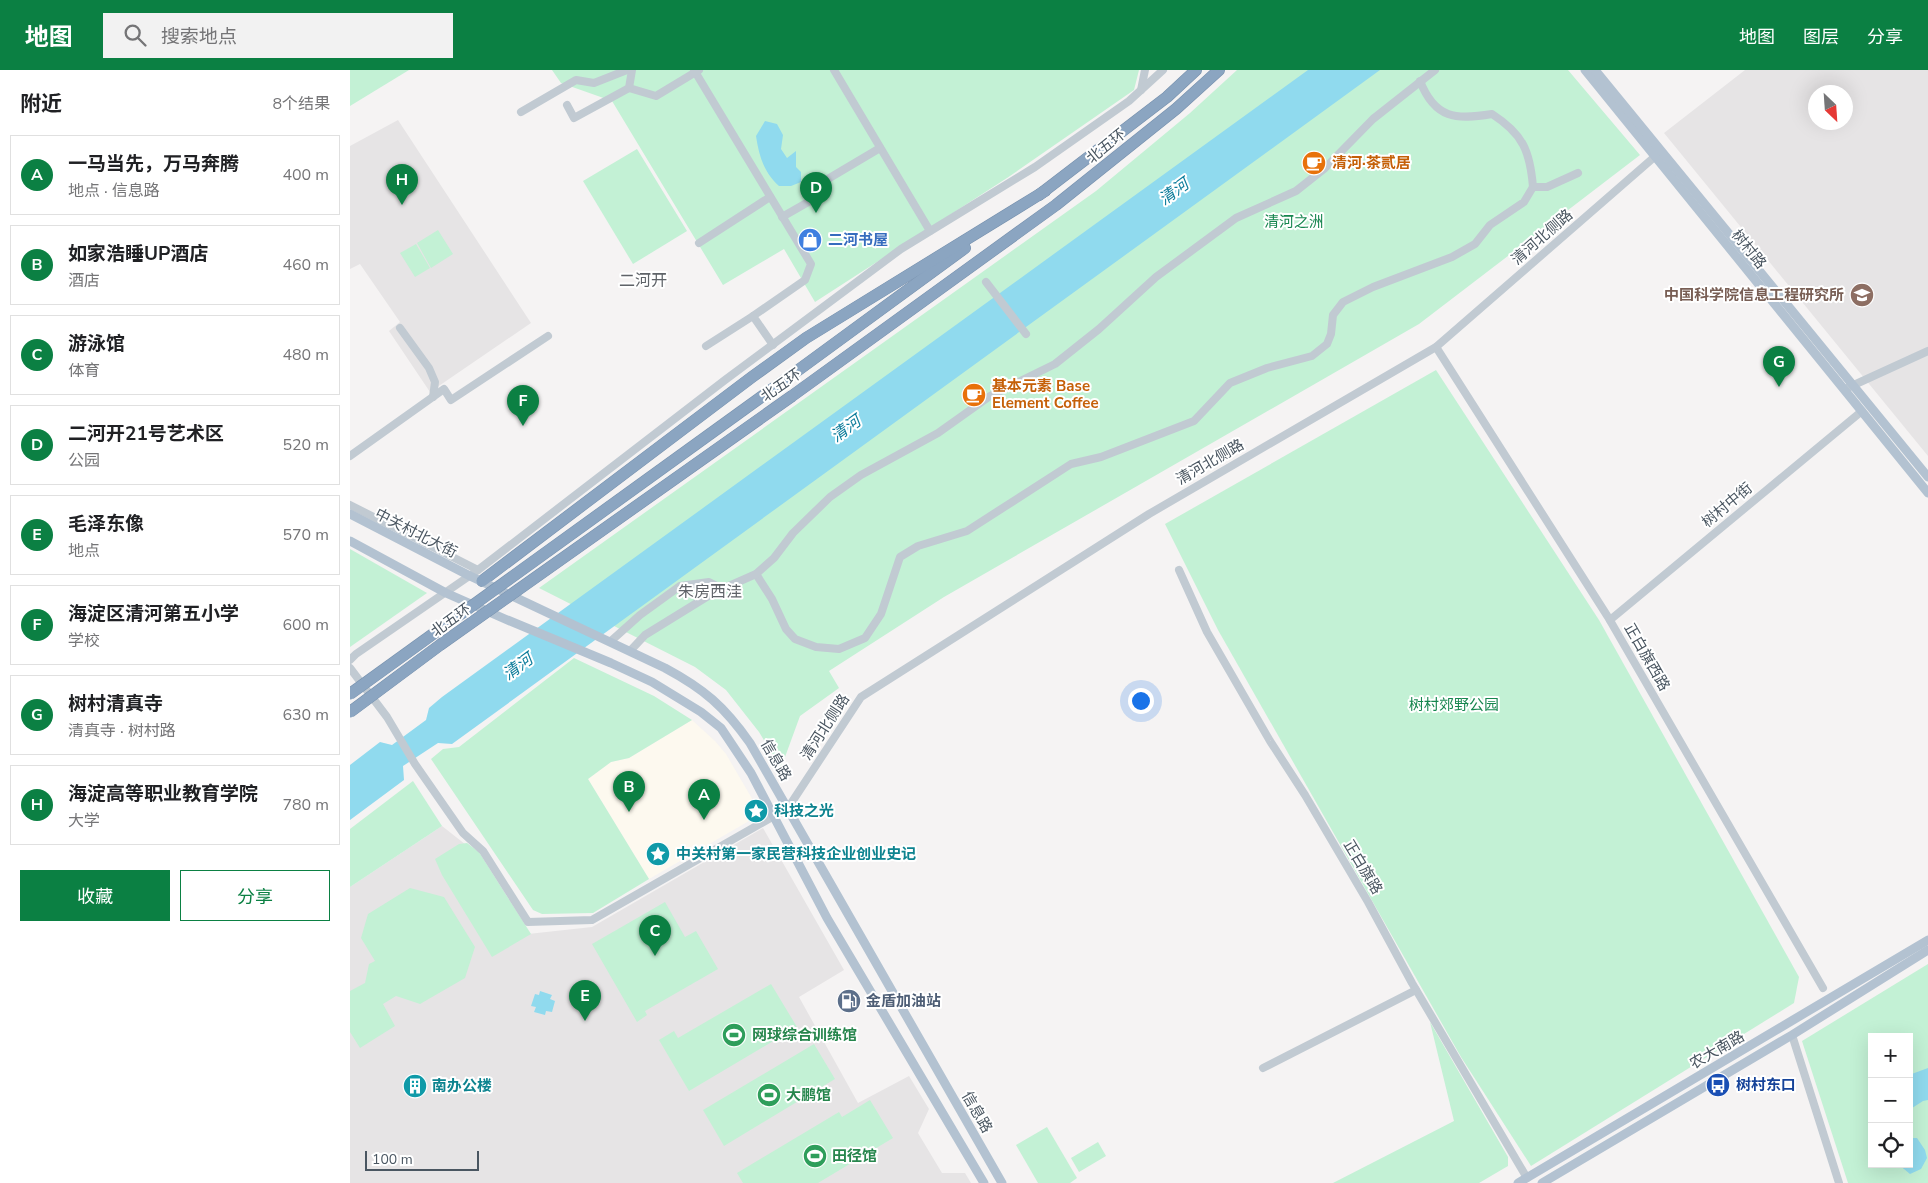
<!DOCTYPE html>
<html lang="zh">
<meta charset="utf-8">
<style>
body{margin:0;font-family:"Nunito Sans","Noto Sans SC",sans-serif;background:#f2f2f2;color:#202124}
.controls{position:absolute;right:15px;bottom:15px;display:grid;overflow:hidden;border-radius:0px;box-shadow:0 5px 20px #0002}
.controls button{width:45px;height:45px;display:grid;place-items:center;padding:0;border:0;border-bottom:1px solid #e0e0e0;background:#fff;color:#202124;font:25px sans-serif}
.compass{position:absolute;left:1458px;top:15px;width:45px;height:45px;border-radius:50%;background:#fff;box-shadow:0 5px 20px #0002;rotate:155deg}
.scale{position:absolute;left:15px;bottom:12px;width:114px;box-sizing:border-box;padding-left:5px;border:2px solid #4a5661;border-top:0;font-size:14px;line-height:18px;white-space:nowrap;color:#4a5661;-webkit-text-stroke:4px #fff;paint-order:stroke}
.you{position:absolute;left:790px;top:630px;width:18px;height:18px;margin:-12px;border:4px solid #fff;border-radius:50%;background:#1a73e8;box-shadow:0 0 0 8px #1a73e833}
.badge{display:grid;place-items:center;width:32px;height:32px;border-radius:50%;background:#0b8043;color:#fff;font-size:16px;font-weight:700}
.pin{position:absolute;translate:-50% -41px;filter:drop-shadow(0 1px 2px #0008)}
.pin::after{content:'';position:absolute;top:26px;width:18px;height:15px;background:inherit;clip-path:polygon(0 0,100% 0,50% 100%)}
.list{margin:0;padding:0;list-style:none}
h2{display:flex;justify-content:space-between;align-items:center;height:65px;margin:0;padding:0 20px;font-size:21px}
h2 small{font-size:16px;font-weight:400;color:#757577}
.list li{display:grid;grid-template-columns:32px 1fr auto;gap:15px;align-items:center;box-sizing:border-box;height:80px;margin:0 10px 10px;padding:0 10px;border:1px solid #e0e0e0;border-radius:0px}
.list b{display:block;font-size:19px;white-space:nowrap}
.list p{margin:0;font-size:16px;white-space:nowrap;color:#757577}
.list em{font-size:16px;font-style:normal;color:#757577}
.actions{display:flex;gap:10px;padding:15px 20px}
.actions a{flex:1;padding:11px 0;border:1px solid #0b8043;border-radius:0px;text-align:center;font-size:18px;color:#0b8043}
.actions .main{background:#0b8043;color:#fff}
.icon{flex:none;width:28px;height:28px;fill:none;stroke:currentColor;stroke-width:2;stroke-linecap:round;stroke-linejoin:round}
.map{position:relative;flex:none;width:1578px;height:1113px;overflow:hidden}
header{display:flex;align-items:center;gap:30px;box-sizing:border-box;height:70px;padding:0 25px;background:#0b8043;color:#fff}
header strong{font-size:24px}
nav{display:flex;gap:28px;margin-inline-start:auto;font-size:18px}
.search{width:350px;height:45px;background:#f2f2f2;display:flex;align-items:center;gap:12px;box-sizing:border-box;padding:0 18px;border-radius:0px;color:#757577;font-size:19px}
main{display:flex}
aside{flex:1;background:#fff}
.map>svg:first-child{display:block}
.commercial{fill:#fdf9ef}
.education{fill:#e6e4e5;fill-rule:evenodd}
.green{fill:#c3f1d5;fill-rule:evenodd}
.water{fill:#90daee}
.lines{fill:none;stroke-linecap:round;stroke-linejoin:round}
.highway-casing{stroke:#7690ad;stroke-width:12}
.minor{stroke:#c1cad2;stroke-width:8}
.major{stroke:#b3c2d1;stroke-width:9}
.highway{stroke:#8ba5c1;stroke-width:11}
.highway-bridge-casing{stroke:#7690ad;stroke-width:12;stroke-linecap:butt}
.highway-bridge{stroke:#8ba5c1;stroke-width:11}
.labels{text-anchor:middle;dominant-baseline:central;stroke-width:4;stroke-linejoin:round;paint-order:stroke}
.street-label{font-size:15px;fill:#4a5661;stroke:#fff}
.food-label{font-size:15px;font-weight:bold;fill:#c56008;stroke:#fff;text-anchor:start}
.park-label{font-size:15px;fill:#17864f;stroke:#fff}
.shop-label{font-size:15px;font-weight:bold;fill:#366cbe;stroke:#fff;text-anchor:start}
.education-label{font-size:15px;font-weight:bold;fill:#785e54;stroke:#fff;text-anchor:end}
.culture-label{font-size:15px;font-weight:bold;fill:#0d838f;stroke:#fff;text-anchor:start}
.service-label{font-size:15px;font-weight:bold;fill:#4e5e75;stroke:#fff;text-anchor:start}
.leisure-label{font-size:15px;font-weight:bold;fill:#27864d;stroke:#fff;text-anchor:start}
.transit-label{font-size:15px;font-weight:bold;fill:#164399;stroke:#fff;text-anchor:start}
.water-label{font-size:16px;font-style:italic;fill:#0c7c9b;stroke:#fff}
.neighbourhood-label{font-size:16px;fill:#5f6368;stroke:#fff}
</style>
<header>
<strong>地图</strong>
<div class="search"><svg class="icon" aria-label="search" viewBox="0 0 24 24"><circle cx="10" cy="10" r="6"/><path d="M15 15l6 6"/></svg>搜索地点</div>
<nav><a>地图</a><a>图层</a><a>分享</a></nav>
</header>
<main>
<aside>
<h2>附近<small>8个结果</small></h2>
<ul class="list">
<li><span class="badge">A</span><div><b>一马当先，万马奔腾</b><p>地点 · 信息路</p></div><em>400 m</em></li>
<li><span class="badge">B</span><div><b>如家浩睡UP酒店</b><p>酒店</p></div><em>460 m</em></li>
<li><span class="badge">C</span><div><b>游泳馆</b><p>体育</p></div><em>480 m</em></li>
<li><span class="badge">D</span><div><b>二河开21号艺术区</b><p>公园</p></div><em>520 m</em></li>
<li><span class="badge">E</span><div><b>毛泽东像</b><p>地点</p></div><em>570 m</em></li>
<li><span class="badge">F</span><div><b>海淀区清河第五小学</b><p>学校</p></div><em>600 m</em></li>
<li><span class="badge">G</span><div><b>树村清真寺</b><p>清真寺 · 树村路</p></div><em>630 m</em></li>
<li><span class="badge">H</span><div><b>海淀高等职业教育学院</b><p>大学</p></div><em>780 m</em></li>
</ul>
<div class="actions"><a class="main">收藏</a><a>分享</a></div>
</aside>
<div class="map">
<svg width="1578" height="1113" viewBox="0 0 1578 1113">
<rect width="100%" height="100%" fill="#f5f3f3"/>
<polygon class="commercial" points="342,650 365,671 376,684 411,744 299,809 238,709 261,692 279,688"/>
<g class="education">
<path d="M1395 0H1578V386L1314 63ZM1466 22H1496V52H1466Z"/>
<polygon points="48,50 181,253 80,322 39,261 50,252 10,194 0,199 0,76"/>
<polygon points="92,756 125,782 178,864 242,857 413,758 494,900 449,927 508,1033 559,1006 579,1039 568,1063 592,1103 615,1103 621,1113 0,1113 0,817"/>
</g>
<g class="green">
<polygon points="0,0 59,0 0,36"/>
<polygon points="202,0 789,0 784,20 657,108 465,232 434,179 373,215 262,31 211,13"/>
<polygon points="887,0 1218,0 1290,85 1069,254 594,527 479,601 489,618 450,646 431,698 409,662 376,620 345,597 189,518 746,121 840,43"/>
<polygon points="287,79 337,161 283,194 233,111"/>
<polygon points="88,160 103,184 81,198 67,173"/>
<polygon points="66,174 80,198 65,207 50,183"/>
<polygon points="1086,300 1249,550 1449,907 1444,933 1181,1096 1111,987 868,560 815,454"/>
<polygon points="0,479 77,523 0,577"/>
<polygon points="224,588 304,626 342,650 279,688 261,692 238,709 299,809 243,843 192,844 183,840 81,689 93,679 109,677"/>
<polygon points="63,711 92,756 0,817 0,759"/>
<polygon points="117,773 129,782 181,864 142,887 92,805 85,789 109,774"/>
<polygon points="60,818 94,827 125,877 115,908 70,934 46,926 33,934 45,956 10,978 0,962 0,921 15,913 19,894 25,891 11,868 18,844"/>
<polygon points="315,832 335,867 346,861 368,899 295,941 297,945 287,952 242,874"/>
<path d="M1578 894V1113H1498L1452 971ZM1522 967H1559V1094H1522Z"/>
<polygon points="421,914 447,957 339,1021 309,970 324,961 328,968"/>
<polygon points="1080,952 1158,1087 1158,1096 1129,1113 983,1113 1104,1051"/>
<polygon points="464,974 485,1009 374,1076 353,1040"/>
<polygon points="520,1030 543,1068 468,1113 393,1113 387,1103 489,1042 492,1047"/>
<polygon points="697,1057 727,1108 720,1113 688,1113 666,1075"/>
<polygon points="748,1072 756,1086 729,1102 721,1088"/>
</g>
<g class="water">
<polygon points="958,0 1030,0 102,674 88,673 53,696 54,710 0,750 0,695 30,672 42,675 76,650 79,638 92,627"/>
<path d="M415 51 427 54 433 65 431 79 437 88 446 81V97L451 102V112L441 116H429C414 103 409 86 406 66Z"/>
<polygon points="190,921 202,925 200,929 205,931 202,942 196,941 195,945 184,942 186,937 181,936 185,924 189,925"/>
<polygon points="1578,998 1578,1030 1573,1031 1559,1040 1559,1005"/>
<polygon points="1559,1068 1567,1068 1575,1080 1577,1088 1571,1099 1560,1104 1548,1094 1559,1094"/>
</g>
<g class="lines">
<g class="highway-casing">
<g id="highway">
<polyline points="689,125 817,27 846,0"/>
<polyline points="432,312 615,178"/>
<polyline points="442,326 706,135 826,39 869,0"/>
<polyline points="132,511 402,307 456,268 695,121"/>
</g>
</g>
<g class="minor">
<polyline points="344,0 461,194 455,210 403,246 423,275"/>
<polyline points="484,0 580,161"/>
<path d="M1070 11C1085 49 1106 50 1142 44 1173 64 1180 81 1183 117H1197L1228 103"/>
<polyline points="279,18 306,26 349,0"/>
<polyline points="791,20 795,0"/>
<polyline points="217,35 224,48 279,18 282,0"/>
<polyline points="171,42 226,10 244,13 277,0"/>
<polyline points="432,147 460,131 466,116 530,78"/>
<polyline points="349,173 420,127"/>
<polyline points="636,212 676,264"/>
<polyline points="50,258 79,298 85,312 83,327"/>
<polyline points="356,276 403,246"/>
<polyline points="1086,277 1258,547 1473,918"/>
<polyline points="1495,319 1578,281"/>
<polyline points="0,386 94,319 101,330 198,266"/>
<polyline points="0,435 128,500"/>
<polyline points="829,500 857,562 920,671 955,725 1018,832 1062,913 1177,1108"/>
<polyline points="406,504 422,529 436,559 445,569 466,577 489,579 515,568 531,544 550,487 568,476 617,461 721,394 751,387 844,351 880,313 917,298 962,286 977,274 981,264 983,245 993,232 1023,217 1102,187 1125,174 1140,155 1174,132 1183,117"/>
<polyline points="1260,550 1512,341"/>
<polyline points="261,571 290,545 330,516 359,512 373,519"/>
<polyline points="281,580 295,565 363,523 406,504 424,488 443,463 480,427 511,405 588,363 640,326 705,294 749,259 806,207 886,148 946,121 975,98 1023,49 1085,0"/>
<polyline points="0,590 6,584 128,500 375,310 551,179 685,97 779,31 813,0"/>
<polyline points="0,598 37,647 65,694 113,763 133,781 178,852 242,850 438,738 511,627 799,444 1086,277 1309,83"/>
<polyline points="1442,965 1489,1113"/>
<polyline points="913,998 1066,920"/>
</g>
<g class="major">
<polyline points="1235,0 1578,423"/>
<polyline points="1245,0 1578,407"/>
<path d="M0 444 120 506 315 598C354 619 374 636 400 673L652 1113"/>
<polyline points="0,471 96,523 155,549 261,593 302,612 351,642 371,658 401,703 477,848 634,1113"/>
<polyline points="1168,1113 1578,870"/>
<polyline points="1192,1113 1442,965 1578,880"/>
</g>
<use href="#highway" class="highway"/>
<g class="highway-bridge-casing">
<g id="highway-bridge">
<polyline points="0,624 432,312"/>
<polyline points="0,642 90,575 442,326"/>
</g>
</g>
<use href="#highway-bridge" class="highway-bridge"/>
</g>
<defs>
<g id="cafe-disc" transform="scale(1.25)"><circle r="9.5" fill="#e8710a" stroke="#fff"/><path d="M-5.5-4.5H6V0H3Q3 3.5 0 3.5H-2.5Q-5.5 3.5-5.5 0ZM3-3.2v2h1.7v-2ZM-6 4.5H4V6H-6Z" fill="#fff"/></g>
<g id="shop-disc" transform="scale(1.25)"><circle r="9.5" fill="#3f7fe0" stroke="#fff"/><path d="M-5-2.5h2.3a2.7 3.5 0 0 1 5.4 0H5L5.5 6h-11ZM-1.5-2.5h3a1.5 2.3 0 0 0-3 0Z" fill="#fff"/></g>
<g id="university-disc" transform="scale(1.25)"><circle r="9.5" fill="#8d6e63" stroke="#fff"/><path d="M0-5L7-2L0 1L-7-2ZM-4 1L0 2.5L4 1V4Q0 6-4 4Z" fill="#fff"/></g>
<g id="sight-disc" transform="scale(1.25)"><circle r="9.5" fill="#0f9aa8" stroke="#fff"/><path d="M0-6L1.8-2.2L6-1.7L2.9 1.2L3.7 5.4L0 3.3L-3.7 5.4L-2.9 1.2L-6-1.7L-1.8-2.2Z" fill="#fff"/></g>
<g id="fuel-disc" transform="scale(1.25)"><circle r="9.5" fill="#5c6f8a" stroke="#fff"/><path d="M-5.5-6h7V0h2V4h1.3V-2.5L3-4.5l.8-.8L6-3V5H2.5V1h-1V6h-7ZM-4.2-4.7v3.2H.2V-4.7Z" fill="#fff"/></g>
<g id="stadium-disc" transform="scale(1.25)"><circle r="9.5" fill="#2e9e5b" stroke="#fff"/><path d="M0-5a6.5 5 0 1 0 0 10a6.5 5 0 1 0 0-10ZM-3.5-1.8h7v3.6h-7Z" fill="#fff"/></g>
<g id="bus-disc" transform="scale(1.25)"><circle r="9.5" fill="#1a4fb4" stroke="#fff"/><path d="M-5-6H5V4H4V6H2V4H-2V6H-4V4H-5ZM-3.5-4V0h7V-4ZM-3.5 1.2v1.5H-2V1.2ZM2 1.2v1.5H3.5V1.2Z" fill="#fff"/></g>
<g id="building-disc" transform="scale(1.25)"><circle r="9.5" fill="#0f9aa8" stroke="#fff"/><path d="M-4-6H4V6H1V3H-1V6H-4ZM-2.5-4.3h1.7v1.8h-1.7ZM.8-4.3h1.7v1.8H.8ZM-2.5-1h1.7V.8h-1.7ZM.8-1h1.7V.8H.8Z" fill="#fff"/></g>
</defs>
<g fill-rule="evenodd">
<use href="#cafe-disc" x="964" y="93"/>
<use href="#shop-disc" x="460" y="170"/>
<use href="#university-disc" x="1512" y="225"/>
<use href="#cafe-disc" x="624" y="325"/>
<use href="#sight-disc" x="406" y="741"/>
<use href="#sight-disc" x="308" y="784"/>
<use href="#fuel-disc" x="499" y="931"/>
<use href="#stadium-disc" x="384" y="965"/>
<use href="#bus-disc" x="1368" y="1015"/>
<use href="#building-disc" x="65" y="1016"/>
<use href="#stadium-disc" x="419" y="1025"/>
<use href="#stadium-disc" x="465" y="1086"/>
</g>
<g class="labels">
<g class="street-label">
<text transform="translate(756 76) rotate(-39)">北五环</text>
<text transform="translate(1192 167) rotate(-41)">清河北侧路</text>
<text transform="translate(1399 179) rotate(51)">树村路</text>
<text transform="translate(431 315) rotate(-35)">北五环</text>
<text transform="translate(860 392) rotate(-30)">清河北侧路</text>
<text transform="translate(1377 435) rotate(-40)">树村中街</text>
<text transform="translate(66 463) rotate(27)">中关村北大街</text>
<text transform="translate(101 550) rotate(-36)">北五环</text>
<text transform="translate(1297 587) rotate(60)">正白旗西路</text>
<text transform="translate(475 657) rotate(-57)">清河北侧路</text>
<text transform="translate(426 690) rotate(60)">信息路</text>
<text transform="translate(1013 797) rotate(59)">正白旗路</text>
<text transform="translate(1367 980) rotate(-30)">农大南路</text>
<text transform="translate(627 1042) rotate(60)">信息路</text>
</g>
<g class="food-label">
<text x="982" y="93">清河·茶贰居</text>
<text x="642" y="316">基本元素 Base<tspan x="642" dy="17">Element Coffee</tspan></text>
</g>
<g class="park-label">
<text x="944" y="152">清河之洲</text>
<text x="1104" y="635">树村郊野公园</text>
</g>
<g class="shop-label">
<text x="478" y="170">二河书屋</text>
</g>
<g class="education-label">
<text x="1494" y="225">中国科学院信息工程研究所</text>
</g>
<g class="culture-label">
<text x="424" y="741">科技之光</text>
<text x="326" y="784">中关村第一家民营科技企业创业史记</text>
<text x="82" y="1016">南办公楼</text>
</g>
<g class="service-label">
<text x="516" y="931">金盾加油站</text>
</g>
<g class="leisure-label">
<text x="402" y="965">网球综合训练馆</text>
<text x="436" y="1025">大鹏馆</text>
<text x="482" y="1086">田径馆</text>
</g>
<g class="transit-label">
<text x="1386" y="1015">树村东口</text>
</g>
<g class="water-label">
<text transform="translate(824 122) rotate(-36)">清河</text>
<text transform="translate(496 359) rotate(-36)">清河</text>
<text transform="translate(168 597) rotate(-36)">清河</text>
</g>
<g class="neighbourhood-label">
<text x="293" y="211">二河开</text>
<text x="360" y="522">朱房西洼</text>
</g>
</g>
</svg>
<div class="controls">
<button>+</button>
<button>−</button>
<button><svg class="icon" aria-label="locate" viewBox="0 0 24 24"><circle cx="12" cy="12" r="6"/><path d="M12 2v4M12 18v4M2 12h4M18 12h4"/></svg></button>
</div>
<svg class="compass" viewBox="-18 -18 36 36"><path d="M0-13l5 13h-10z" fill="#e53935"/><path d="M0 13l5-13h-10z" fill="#757577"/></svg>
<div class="scale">100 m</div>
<div class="you"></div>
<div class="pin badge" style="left:354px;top:750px">A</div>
<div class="pin badge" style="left:279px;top:742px">B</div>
<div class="pin badge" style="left:305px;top:886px">C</div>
<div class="pin badge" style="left:466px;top:143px">D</div>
<div class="pin badge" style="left:235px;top:951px">E</div>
<div class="pin badge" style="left:173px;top:356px">F</div>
<div class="pin badge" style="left:1429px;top:317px">G</div>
<div class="pin badge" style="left:52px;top:135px">H</div>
</div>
</main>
